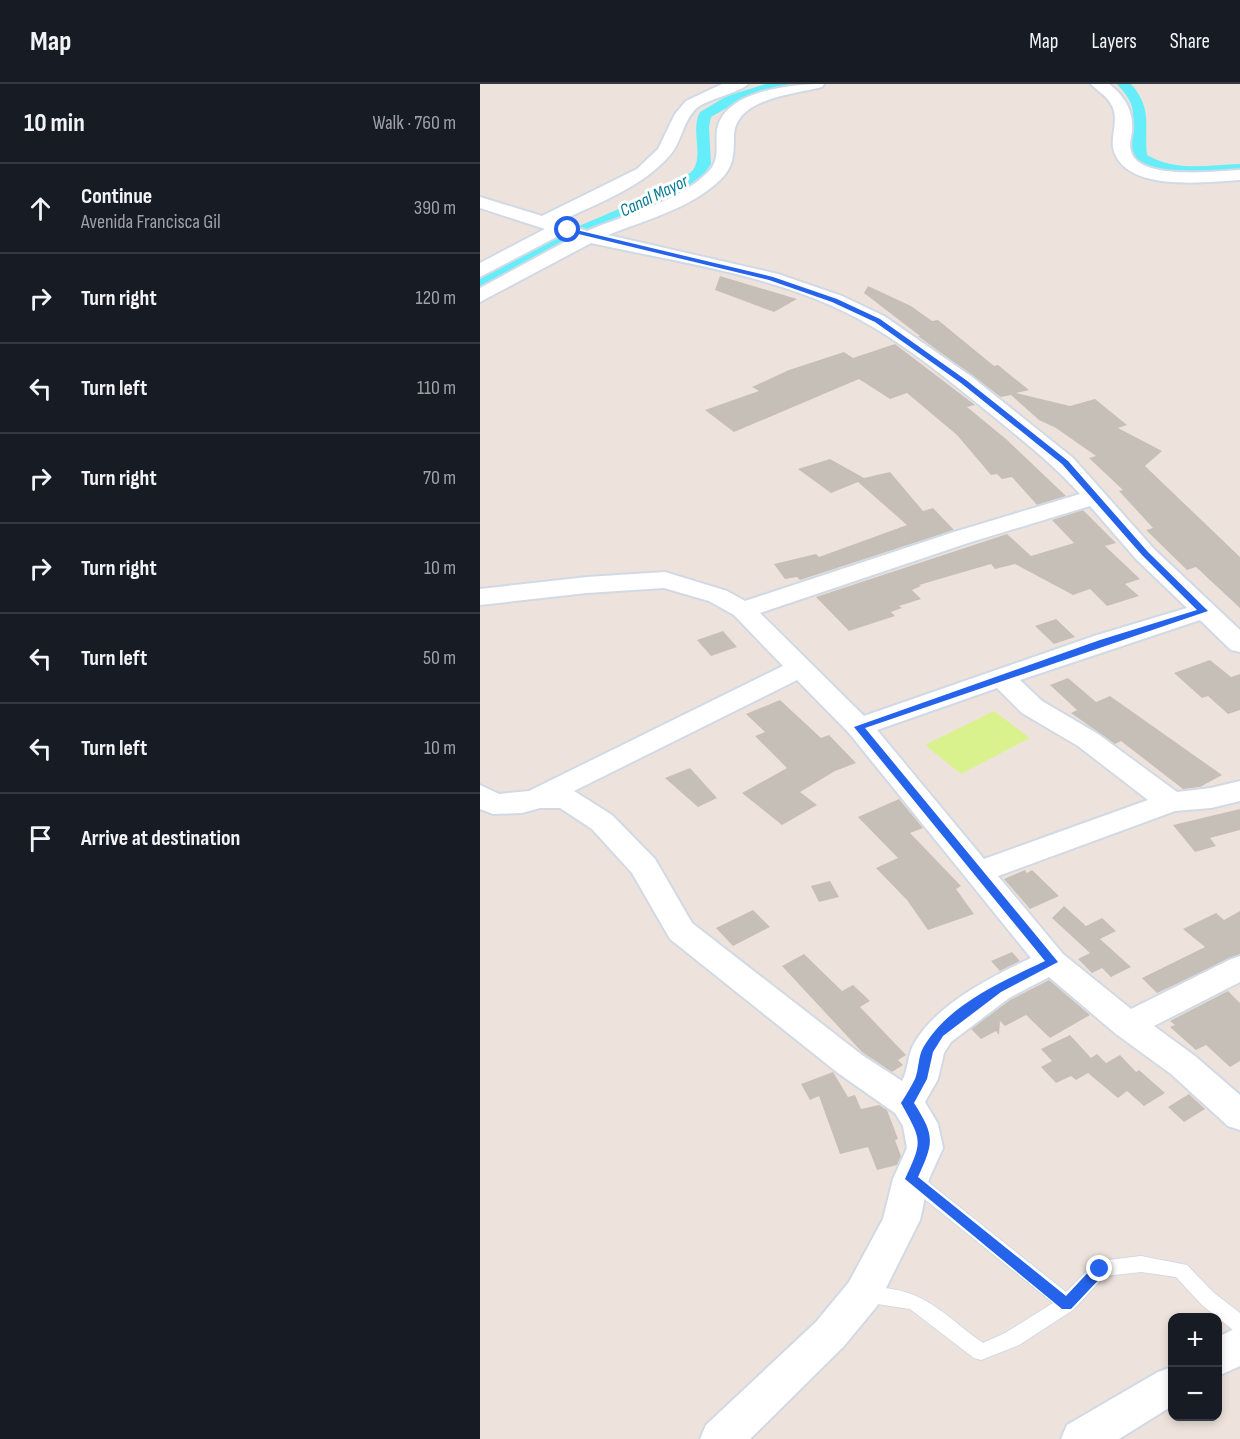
<!DOCTYPE html>
<meta charset="utf-8">
<style>
body{margin:0;font-family:"Sofia Sans Condensed",sans-serif;background:#242831;color:#f1f3f6}
.controls{position:absolute;right:18px;bottom:18px;display:grid;overflow:hidden;border-radius:12px;box-shadow:0 3px 9px #0003}
.controls button{width:54px;height:54px;display:grid;place-items:center;padding:0;border:0;border-bottom:2px solid #363941;background:#171b24;color:#f1f3f6;font:30px sans-serif}
.stop{position:absolute;width:18px;height:18px;margin:-14px;border:4px solid #2563eb;border-radius:50%;background:#fff}
.stop.end{background:#2563eb;border-color:#fff;box-shadow:0 2px 6px #0008}
.list{margin:0;padding:0;list-style:none}
h2{display:flex;justify-content:space-between;align-items:center;height:78px;margin:0;padding:0 24px;font-size:26px}
h2 small{font-size:20px;font-weight:400;color:#9ea1a6}
.list li{display:grid;grid-template-columns:39px 1fr auto;gap:18px;align-items:center;box-sizing:border-box;height:90px;padding:0 24px;border-top:2px solid #363941}
.list b{display:block;font-size:22px;white-space:nowrap}
.list p{margin:0;font-size:20px;white-space:nowrap;color:#9ea1a6}
.list em{font-size:20px;font-style:normal;color:#9ea1a6}
.icon{flex:none;width:33px;height:33px;fill:none;stroke:currentColor;stroke-width:2;stroke-linecap:round;stroke-linejoin:round}
.map{position:relative;flex:none;width:760px;height:1355px;overflow:hidden}
header{display:flex;align-items:center;gap:36px;box-sizing:border-box;height:84px;padding:0 30px;background:#171b24;border-bottom:2px solid #363941}
header strong{font-size:28px}
nav{display:flex;gap:33px;margin-inline-start:auto;font-size:21px}
main{display:flex}
aside{flex:1;background:#171b24}
.map>svg:first-child{display:block}
.pitch{fill:#daf28e}
.lines{fill:none;stroke-linecap:round;stroke-linejoin:round}
.canal{fill:#65edfa;fill-rule:evenodd}
.building{fill:#c6bfb8}
.lane-casing{stroke:#d1d9e5;stroke-width:2}
.street-casing{stroke:#d1d9e5;stroke-width:4}
.lane{fill:#fff;fill-rule:evenodd}
.street{fill:#fff;fill-rule:evenodd}
.route{fill:#2563eb}
.labels{text-anchor:middle;dominant-baseline:central;stroke-width:6;stroke-linejoin:round;paint-order:stroke}
.far-water-label{font-size:18px;font-style:italic;fill:#037b93;stroke:#fff}
</style>
<header>
<strong>Map</strong>
<nav><a>Map</a><a>Layers</a><a>Share</a></nav>
</header>
<main>
<aside>
<h2>10 min<small>Walk · 760 m</small></h2>
<ul class="list">
<li><svg class="icon" aria-label="ahead" viewBox="0 0 24 24"><path d="M12 20V5M6 11l6-6 6 6"/></svg><div><b>Continue</b><p>Avenida Francisca Gil</p></div><em>390 m</em></li>
<li><svg class="icon" aria-label="right" viewBox="0 0 24 24"><path d="M7 20v-9h11M14 6l5 5-5 5"/></svg><div><b>Turn right</b></div><em>120 m</em></li>
<li><svg class="icon" aria-label="left" viewBox="0 0 24 24"><path d="M17 20v-9H6M10 6l-5 5 5 5"/></svg><div><b>Turn left</b></div><em>110 m</em></li>
<li><svg class="icon" aria-label="right" viewBox="0 0 24 24"><path d="M7 20v-9h11M14 6l5 5-5 5"/></svg><div><b>Turn right</b></div><em>70 m</em></li>
<li><svg class="icon" aria-label="right" viewBox="0 0 24 24"><path d="M7 20v-9h11M14 6l5 5-5 5"/></svg><div><b>Turn right</b></div><em>10 m</em></li>
<li><svg class="icon" aria-label="left" viewBox="0 0 24 24"><path d="M17 20v-9H6M10 6l-5 5 5 5"/></svg><div><b>Turn left</b></div><em>50 m</em></li>
<li><svg class="icon" aria-label="left" viewBox="0 0 24 24"><path d="M17 20v-9H6M10 6l-5 5 5 5"/></svg><div><b>Turn left</b></div><em>10 m</em></li>
<li><svg class="icon" aria-label="arrive" viewBox="0 0 24 24"><path d="M6 21V4h12l-3 4 3 4H6"/></svg><div><b>Arrive at destination</b></div></li>
</ul>
</aside>
<div class="map">
<svg width="760" height="1355" viewBox="0 0 760 1355">
<rect width="100%" height="100%" fill="#eee3dc"/>
<polygon class="pitch" points="514,627 550,654 481,690 445,661"/>
<g class="lines">
<g class="canal">
<path d="M286 0H309L307 3 257 18 231 33 229 43 231 80 221 95 200 107 87 159 0 204V192C26 179 51 164 77 152 101 140 202 101 213 86 224 70 210 46 220 28L247 12Z"/>
<path d="M637 0H651C673 25 664 42 667 71 695 88 729 81 760 80V88C724 90 687 96 655 76 646 59 658 38 651 20 648 12 642 6 637 0Z"/>
</g>
</g>
<g class="building">
<polygon points="240,192 317,215 294,228 235,206"/>
<polygon points="388,202 431,222 452,237 458,236 514,282 518,281 549,306 536,309 590,322 615,315 647,341 638,344 682,367 665,382 760,473 760,524 716,483 707,486 666,446 673,444 639,407 643,406 609,374 616,372 576,344 559,336 531,311 521,313 438,252 440,252 384,209"/>
<polygon points="415,260 495,321 487,323 526,355 586,412 557,421 532,393 522,395 517,390 511,391 477,351 427,309 410,315 379,295 254,348 225,326 279,307 272,303 309,286 364,268 373,274"/>
<polygon points="350,375 384,394 410,388 443,427 453,424 474,446 320,496 317,493 305,495 294,480 336,470 339,473 427,441 378,398 351,409 318,385"/>
<polygon points="603,426 636,459 625,462 660,495 645,500 659,512 627,522 610,505 593,511 535,480 515,485 511,480 439,501 441,502 432,506 441,515 419,522 422,524 411,528 415,532 369,547 336,513 527,450 551,472 594,459 572,436"/>
<polygon points="576,535 595,553 574,560 555,542"/>
<polygon points="243,547 257,563 231,572 217,556"/>
<polygon points="730,576 751,593 760,590 760,626 748,630 728,612 722,614 694,589"/>
<polygon points="588,594 616,618 630,612 742,691 720,703 703,705 641,657 635,660 591,629 597,626 570,601"/>
<polygon points="300,616 341,654 349,651 376,679 355,687 320,708 337,721 302,741 262,709 307,684 275,652 285,648 266,630"/>
<polygon points="210,684 237,714 218,723 185,694"/>
<polygon points="419,715 443,744 430,749 481,802 476,805 494,830 448,846 427,816 396,784 418,774 378,733"/>
<polygon points="760,725 760,746 730,754 736,762 715,768 693,741"/>
<polygon points="545,786 547,789 552,786 579,812 550,825 524,795"/>
<polygon points="350,797 359,813 339,818 331,802"/>
<polygon points="584,822 606,842 622,834 636,847 620,855 651,883 631,893 622,884 612,889 598,875 610,869 572,834"/>
<polygon points="273,826 290,843 253,862 236,844"/>
<polygon points="760,827 760,870 677,909 662,894 725,863 703,845 736,829 744,836"/>
<polygon points="532,868 540,877 520,887 511,877"/>
<polygon points="324,870 362,907 373,901 390,917 380,923 426,971 418,976 423,981 412,988 382,968 302,882"/>
<polygon points="569,896 610,931 570,954 546,931 525,942 520,937 519,951 516,947 501,955 491,945 530,916"/>
<polygon points="748,907 760,919 760,977 750,983 726,961 716,966 690,943 695,941 690,937"/>
<polygon points="590,951 611,974 617,970 626,979 640,971 656,988 659,986 685,1009 664,1022 647,1007 638,1014 608,989 596,996 591,992 576,999 561,983 572,977 561,965"/>
<polygon points="353,988 368,1013 375,1011 381,1025 399,1021 407,1026 418,1055 415,1056 421,1072 417,1081 397,1086 388,1063 360,1070 339,1012 330,1016 321,1000"/>
<polygon points="709,1010 725,1025 704,1038 688,1023"/>
</g>
<g class="lines">
<g class="lane-casing">
<path id="lane" d="M432 1088 438 1090 586 1208 614 1180 620 1177 661 1172 707 1181 734 1209 760 1229V1248L753 1246 722 1221 696 1193 661 1188 625 1192 593 1226 539 1261 501 1276 494 1274 430 1225 384 1218 378 1216 375 1210 378 1204C387 1201 396 1203 405 1204 450 1209 468 1235 503 1259L525 1249 573 1219 426 1100 423 1095 426 1090Z"/>
</g>
<g class="street-casing">
<g id="street">
<path d="M242 0H268C261 8 229 15 218 23 203 35 202 58 190 71 162 104 117 119 79 138L107 147C147 130 196 119 227 89 241 77 235 61 237 46 244 6 313 0 344 0L342 3C312 11 253 14 254 54 254 71 253 84 240 96 210 125 165 136 128 151L298 190 362 212 404 232 492 293 593 374 674 465 760 546V568L751 566 720 536 540 596 562 617 618 650 697 708 731 704 760 697V717L731 724 695 727 518 792 583 870 651 925 749 876 760 872V898L674 942 715 972 760 1011V1046L748 1042 691 990 636 950 569 893 529 914 471 958 464 969 458 995 445 1018 458 1040 463 1064 449 1095 440 1136 397 1222 364 1262 270 1355H220L226 1341 336 1238 369 1198 403 1135 413 1095 427 1064 423 1042 415 1029 358 989 190 855 152 789 112 745 80 724H60L42 729 13 730 0 725V701L19 710 49 707 303 582 254 531 229 517 184 504 107 509 0 521V505L107 493 185 488 247 507 265 517 474 448 600 410C572 379 540 354 508 328 459 288 408 246 350 221 278 189 188 176 111 159L0 218V204L92 154 82 150 0 193V179L65 145 0 124V113L62 132 157 85 178 65 195 30 206 17ZM610 422 656 475 707 524 614 552 384 632 280 529 491 458ZM317 596 369 649 551 874C512 893 458 919 435 958 427 970 429 985 422 997L382 971 212 839 175 775 132 731 94 707ZM517 604 542 629 598 662 668 716 504 775 397 646Z"/>
<path d="M611 0H629C645 12 654 28 652 48 651 54 649 61 651 67 658 97 737 87 760 86V96C727 98 651 108 635 70 628 54 641 37 631 20 626 11 617 7 611 0Z"/>
<polygon points="760,1242 760,1282 738,1292 738,1253"/>
<polygon points="692,1283 692,1322 639,1355 581,1355 587,1341 678,1288"/>
</g>
</g>
<use href="#lane" class="lane"/>
<use href="#street" class="street"/>
</g>
<path class="route" d="M88 144 293 193 357 215 400 235 486 296 588 377 668 468 728 527 385 644 578 878 521 908 463 952 453 968 447 995 434 1019C455 1052 454 1058 438 1093L586 1212 615 1181H625L627 1185 625 1189 591 1225H582L425 1095C443 1056 442 1057 421 1019 426 1011 431 1003 435 995 439 985 438 973 443 964 468 920 522 898 565 877L374 643 620 556 717 526 662 471 582 380 481 299 395 238 352 218 289 196 86 147Z"/>
<g class="labels">
<g class="far-water-label">
<text transform="translate(174 112) rotate(-26)">Canal Mayor</text>
</g>
</g>
</svg>
<div class="controls">
<button>+</button>
<button>−</button>
</div>
<div class="stop" style="left:88px;top:146px"></div>
<div class="stop end" style="left:620px;top:1185px"></div>
</div>
</main>
